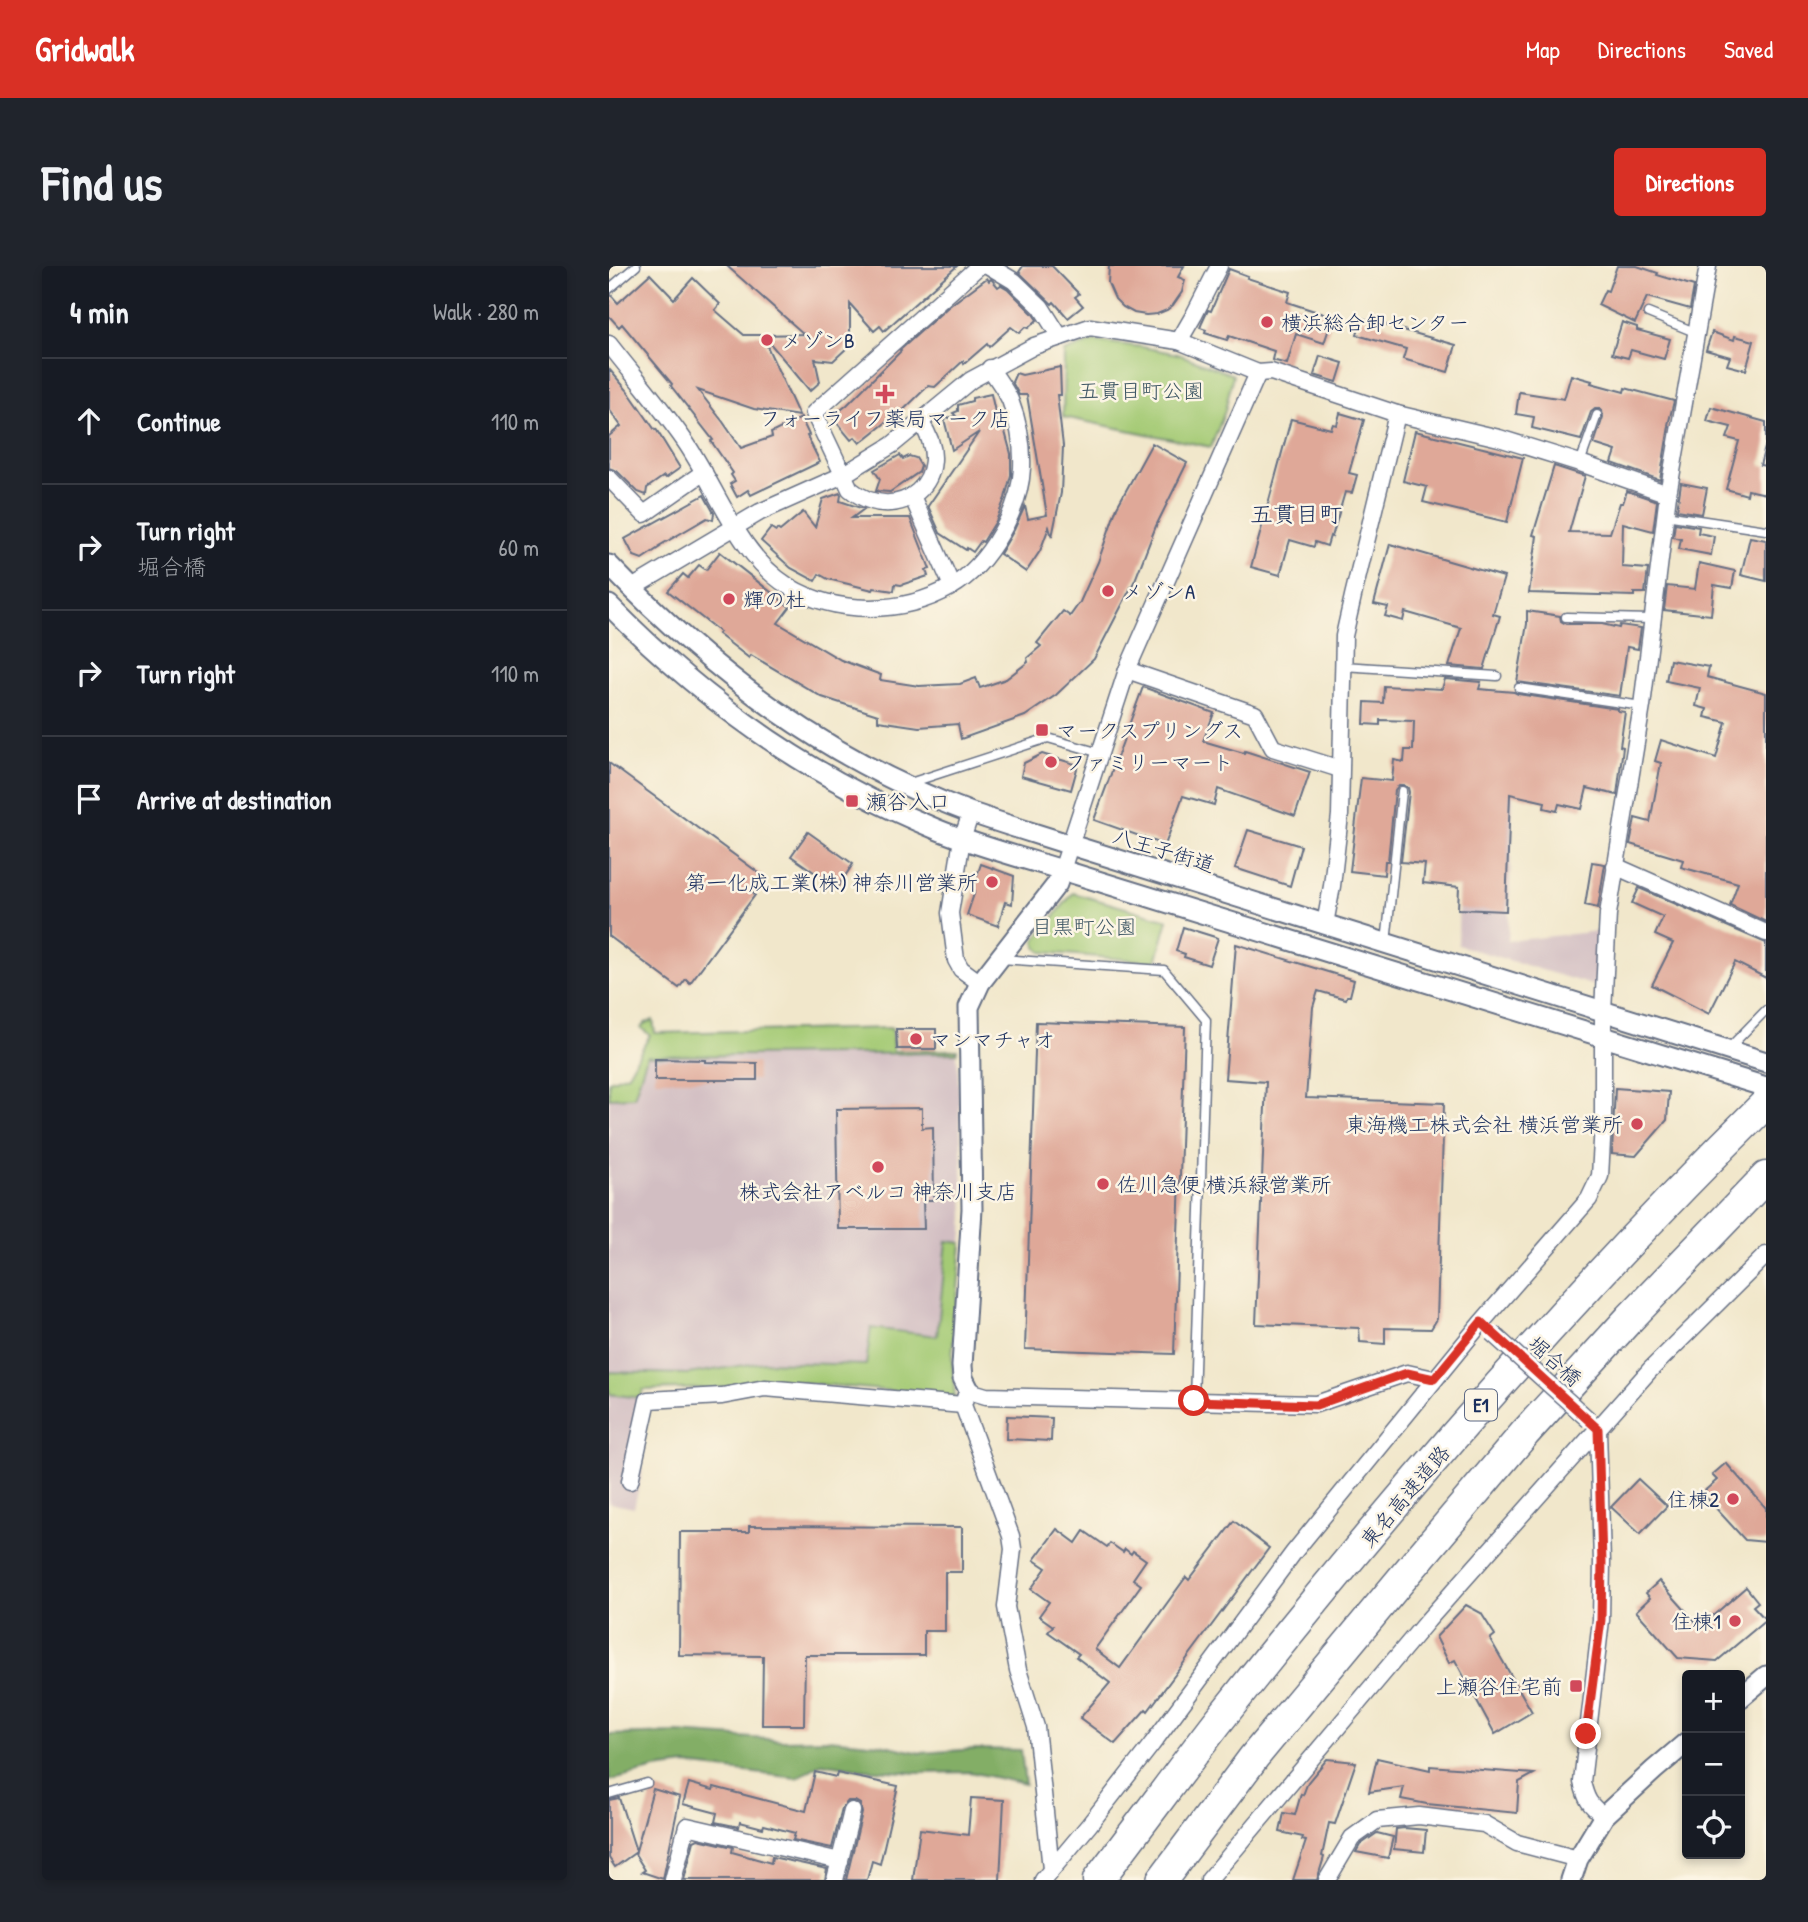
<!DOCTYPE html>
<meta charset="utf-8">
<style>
body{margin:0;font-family:"Patrick Hand","Klee One",sans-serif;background:#20242c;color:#f1f3f6}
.controls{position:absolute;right:21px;bottom:21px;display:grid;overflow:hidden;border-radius:7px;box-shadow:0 4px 10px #0003}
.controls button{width:63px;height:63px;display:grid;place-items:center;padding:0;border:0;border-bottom:2px solid #363941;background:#171b24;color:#f1f3f6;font:35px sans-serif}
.stop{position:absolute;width:21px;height:21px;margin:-16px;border:5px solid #d93025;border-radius:50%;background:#fff}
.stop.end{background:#d93025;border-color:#fff;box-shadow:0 2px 7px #0008}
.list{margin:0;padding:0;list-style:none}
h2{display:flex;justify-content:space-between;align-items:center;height:91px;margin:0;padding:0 28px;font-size:30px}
h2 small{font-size:23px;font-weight:400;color:#9ea1a6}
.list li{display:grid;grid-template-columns:46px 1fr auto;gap:21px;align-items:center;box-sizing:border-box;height:126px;padding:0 28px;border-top:2px solid #363941}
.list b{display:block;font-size:26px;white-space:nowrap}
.list p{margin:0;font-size:23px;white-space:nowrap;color:#9ea1a6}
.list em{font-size:23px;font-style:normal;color:#9ea1a6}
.icon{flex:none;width:38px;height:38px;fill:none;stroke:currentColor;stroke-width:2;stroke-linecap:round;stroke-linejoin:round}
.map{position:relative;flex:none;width:1157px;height:1614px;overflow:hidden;border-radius:7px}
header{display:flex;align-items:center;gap:42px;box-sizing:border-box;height:98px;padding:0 35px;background:#d93025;color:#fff}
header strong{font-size:33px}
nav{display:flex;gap:38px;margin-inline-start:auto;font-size:24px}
.intro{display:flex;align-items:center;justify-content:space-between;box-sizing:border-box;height:168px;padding:0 42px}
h1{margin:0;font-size:49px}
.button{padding:18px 32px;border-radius:7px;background:#d93025;color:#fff;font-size:24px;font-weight:700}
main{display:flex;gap:42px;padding:0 42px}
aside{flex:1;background:#171b24;border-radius:7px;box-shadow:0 4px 10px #0003}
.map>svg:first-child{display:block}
.industrial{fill:#d2bec2}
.green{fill:#a4ca74;stroke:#607c69;stroke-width:2}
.forest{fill:#83ae66;stroke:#4f6e62;stroke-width:2}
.building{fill:#dfa898}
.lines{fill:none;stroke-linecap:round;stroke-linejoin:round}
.service-casing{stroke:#666f84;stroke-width:11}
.minor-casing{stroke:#666f84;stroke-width:19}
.tertiary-casing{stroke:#666f84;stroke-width:23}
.motorway-casing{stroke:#666f84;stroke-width:33}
.service{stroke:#fff;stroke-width:8}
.minor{stroke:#fff;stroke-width:16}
.tertiary{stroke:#fff;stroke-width:19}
.motorway{stroke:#fff;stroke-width:30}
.minor-bridge-casing{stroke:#666f84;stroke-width:19;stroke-linecap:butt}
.minor-bridge{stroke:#fff;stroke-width:16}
.route{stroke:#d93025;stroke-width:9}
.poi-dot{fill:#d1495b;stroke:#fcf5e5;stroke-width:2.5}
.labels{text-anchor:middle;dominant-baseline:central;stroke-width:5;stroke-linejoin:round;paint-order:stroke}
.shield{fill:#fcf5e5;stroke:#5e6a86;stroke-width:2}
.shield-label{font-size:19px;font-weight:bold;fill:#1b2f5e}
.poi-label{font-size:21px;fill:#1b2f5e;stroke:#fcf5e5;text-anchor:start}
.park-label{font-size:21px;fill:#3d5664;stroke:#fcf5e5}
.street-label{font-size:21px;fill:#1b2f5e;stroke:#fcf5e5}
.neighbourhood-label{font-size:23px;fill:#1b2f5e;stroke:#fcf5e5}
</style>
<header>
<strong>Gridwalk</strong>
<nav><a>Map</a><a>Directions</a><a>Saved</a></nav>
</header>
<div class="intro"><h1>Find us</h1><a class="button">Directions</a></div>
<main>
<aside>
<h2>4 min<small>Walk · 280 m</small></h2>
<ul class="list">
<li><svg class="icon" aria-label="ahead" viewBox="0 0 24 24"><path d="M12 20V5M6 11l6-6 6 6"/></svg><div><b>Continue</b></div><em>110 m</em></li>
<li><svg class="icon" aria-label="right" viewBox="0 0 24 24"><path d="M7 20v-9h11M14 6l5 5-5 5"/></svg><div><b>Turn right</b><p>堀合橋</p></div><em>60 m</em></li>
<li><svg class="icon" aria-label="right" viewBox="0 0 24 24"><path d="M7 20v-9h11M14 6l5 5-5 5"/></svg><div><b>Turn right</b></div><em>110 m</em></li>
<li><svg class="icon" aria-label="arrive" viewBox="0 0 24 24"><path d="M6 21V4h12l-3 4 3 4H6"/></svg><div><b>Arrive at destination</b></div></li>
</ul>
</aside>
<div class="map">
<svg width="1157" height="1614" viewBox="0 0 1157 1614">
<rect width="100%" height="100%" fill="#fcf5e5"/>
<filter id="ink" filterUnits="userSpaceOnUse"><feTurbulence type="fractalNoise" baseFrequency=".0143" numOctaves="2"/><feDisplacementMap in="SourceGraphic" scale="14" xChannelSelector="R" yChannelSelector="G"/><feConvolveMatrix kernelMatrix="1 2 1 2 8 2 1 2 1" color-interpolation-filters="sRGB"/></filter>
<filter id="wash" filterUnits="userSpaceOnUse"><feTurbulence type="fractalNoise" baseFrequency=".00686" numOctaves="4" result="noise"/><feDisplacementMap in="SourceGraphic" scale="28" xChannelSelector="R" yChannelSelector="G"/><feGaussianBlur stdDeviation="1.57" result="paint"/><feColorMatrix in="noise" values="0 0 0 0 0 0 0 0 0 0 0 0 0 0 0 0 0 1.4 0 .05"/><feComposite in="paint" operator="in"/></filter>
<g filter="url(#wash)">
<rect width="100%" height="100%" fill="#f1e7cb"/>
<g class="industrial">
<polygon points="851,491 905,495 899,675 990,665 986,720 849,679"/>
<polygon points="348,787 355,950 353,977 338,975 328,1071 262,1062 257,1099 155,1096 79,1108 0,1106 0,832 25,831 37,790"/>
<polygon points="0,1128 32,1132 19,1199 34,1203 25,1242 0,1237"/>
</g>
<g class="green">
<polygon points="486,75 533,81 569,88 624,109 616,145 602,181 454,151 455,86"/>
<polygon points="464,627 559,654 547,696 433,686 428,682 426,674"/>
<polygon points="44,754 46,767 283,762 284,785 348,784 348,787 38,790 25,831 0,832 0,815 19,808 41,769 32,762 36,757"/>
<polygon points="338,975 353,977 343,1092 346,1131 187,1116 153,1115 111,1122 34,1124 32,1132 0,1128 0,1106 79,1108 155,1096 257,1099 262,1062 328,1070"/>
</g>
<polygon class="forest" points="69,1467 173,1474 220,1473 271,1478 312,1487 367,1483 412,1484 416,1518 361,1506 309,1507 252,1503 213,1497 188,1512 77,1499 46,1503 0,1515 0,1469"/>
<g id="blocks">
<g class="building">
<polygon points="118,0 348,0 275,65 271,60 265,65 241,38 241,79 224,95 206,93 211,116 201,125 154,69 195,68"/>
<polygon points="414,0 443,0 470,28 466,31 474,40 459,52 445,36 443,38 410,6"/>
<polygon points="500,0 575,0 569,11 576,14 573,26 564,39 558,44 548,48 537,49 525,47 514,41 506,33 499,17"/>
<polygon points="1008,0 1028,0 1049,7 1048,9 1085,20 1081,43 1038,31 1026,57 989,39 996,24 999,25"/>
<polygon points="620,3 639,10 638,12 681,26 678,36 724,51 715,77 687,68 678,98 663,94 665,85 620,70 618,74 596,67 597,64 591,62 593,57 599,44 602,45"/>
<polygon points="41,8 65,33 84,12 111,38 106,44 135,69 153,69 190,150 145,143 89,124 114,156 132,182 163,171 162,167 192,152 200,169 198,170 211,196 142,229 139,224 128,231 121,218 126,215 122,209 124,207 102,175 104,174 62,120 63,118 13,58 10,61 0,50 0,29 2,29 9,37"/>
<polygon points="378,12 380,15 382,13 384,15 389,21 392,19 399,23 424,48 428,54 419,62 416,61 410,67 402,61 380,81 378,78 355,98 354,95 326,121 319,120 282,156 280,154 251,177 246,171 242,174 223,151 238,139 292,85 291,84 339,41"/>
<polygon points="752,52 847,79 839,106 794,93 797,83 748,69"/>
<polygon points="1013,56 1028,61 1028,64 1061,73 1055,93 1022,84 1019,92 1003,88"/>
<polygon points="1103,66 1125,74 1126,70 1145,75 1137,104 1118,99 1121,91 1097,84"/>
<polygon points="711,90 734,97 728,116 705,109"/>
<polygon points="451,101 452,129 448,129 454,180 452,227 443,271 440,261 431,285 417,306 391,288 405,264 416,240 419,253 438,249 418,129 410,129 403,116 407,107 413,109"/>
<polygon points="0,103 18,124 46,164 47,163 71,202 57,212 55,210 38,222 37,229 29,226 8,205 0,202 0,170 12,160 0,143"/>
<polygon points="962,109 983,115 982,117 1015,126 1016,122 1065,135 1059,159 1060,160 1051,214 1003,197 1007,185 985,178 994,151 993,145 991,143 986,143 982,146 972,174 923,162 925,151 907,148 910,126 955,133"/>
<polygon points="382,128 388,155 391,147 402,188 402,209 396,232 387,255 374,276 372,275 364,286 358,282 357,284 331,267 319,240 370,166 343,184 335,153 347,150 344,147 349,145 349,139 363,135 363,132"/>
<polygon points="1102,141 1157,156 1157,178 1151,199 1157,200 1157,228 1139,224 1138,229 1117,223 1130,175 1118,172 1122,161 1098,155"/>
<polygon points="731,147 755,154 740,207 748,209 743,227 736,226 723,271 721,270 718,280 706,276 705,281 681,274 671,309 642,301 682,153 722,163 724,158 728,159"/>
<polygon points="806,165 914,192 898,256 814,236 818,221 794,215"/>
<polygon points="543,177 578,197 547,260 526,314 485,393 447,429 416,450 352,473 349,458 310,461 269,455 269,449 213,431 142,389 140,392 109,368 111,366 59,325 74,308 79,312 90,299 97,304 111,286 181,341 169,357 232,394 272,409 271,414 310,420 351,418 367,412 371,422 397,413 419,396 418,392 432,380 428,377 454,345 461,350 471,336 489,296 508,241"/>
<polygon points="291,189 294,193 300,190 307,192 312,200 310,206 281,226 267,225 271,213 265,204"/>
<polygon points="945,200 976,210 960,266 1001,267 1011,237 1014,237 1018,225 1048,235 1044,265 1014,257 1013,301 1039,303 1036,327 1025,327 1025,330 920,327 928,270 924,269"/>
<polygon points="1072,217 1098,222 1093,248 1068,244"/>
<polygon points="231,227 232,229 231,235 255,243 243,252 301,252 321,303 317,304 319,310 292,319 286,318 285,325 265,322 264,324 219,313 210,308 206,315 182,302 152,275 162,262 167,265 168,263 171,265 194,246 206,261 214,233"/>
<polygon points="95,229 105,247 104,254 98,252 50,280 51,281 33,293 25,290 16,273"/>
<polygon points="1066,257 1090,261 1089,267 1105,270 1102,289 1070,283 1072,273 1064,271"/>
<polygon points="1141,271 1157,274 1157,315 1132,309"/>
<polygon points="781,278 895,311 884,348 891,350 875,403 840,400 852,362 796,346 794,355 776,350 779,341 765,338"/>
<polygon points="1090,297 1126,305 1123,322 1105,319 1102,349 1055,344 1058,320 1086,323"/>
<polygon points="918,345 951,350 952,355 957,358 993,358 1010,362 1011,359 1032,362 1029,383 1018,381 1011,430 908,416 918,358"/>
<polygon points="1061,394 1100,401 1098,411 1157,427 1157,656 1121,639 1129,617 1072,601 1074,594 1021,578 1026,552 1041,556 1052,497 1046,495 1052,474 1107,492 1117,456 1096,451 1098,443 1087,440 1091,422 1057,415"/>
<polygon points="836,413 872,416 870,423 905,426 909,428 1009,443 1009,445 1016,446 1011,480 1014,481 1008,529 978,522 973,543 950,538 948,545 935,542 936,536 901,528 897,645 849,643 850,621 814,617 816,598 792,596 800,526 799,522 794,519 790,519 786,524 779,595 776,595 775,609 741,605 752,512 783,515 785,494 795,496 796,484 804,484 805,455 771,454 771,459 755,458 756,436 774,437 775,420 833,423"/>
<polygon points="534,421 605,447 594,475 635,487 636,485 701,506 686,550 609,523 605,539 574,530 556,579 485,554"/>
<polygon points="433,488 469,499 462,524 412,510 415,497"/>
<polygon points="0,497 154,610 143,626 146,629 81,717 77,713 70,722 0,670"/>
<polygon points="639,564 692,580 681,620 626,602"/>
<polygon points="199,566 244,598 228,622 182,590"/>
<polygon points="983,596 996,598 989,642 976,639"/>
<polygon points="372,598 405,610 403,638 396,636 389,660 358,649 366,625 363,624"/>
<polygon points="1030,622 1157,677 1157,712 1126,696 1100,748 1043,719 1064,677 1046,669 1054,651 1023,637"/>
<polygon points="574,661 609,672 600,699 575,691 576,688 567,685"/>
<polygon points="627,678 745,714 741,730 738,730 737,733 709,725 704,741 697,832 835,837 828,1053 822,1063 776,1062 776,1078 751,1076 750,1062 647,1058 657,816 616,813"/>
<polygon points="427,756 576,761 565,1088 416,1083"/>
<polygon points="287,763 327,763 327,783 288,783"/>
<polygon points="46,793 96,794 96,796 148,797 148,814 46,814"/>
<polygon points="1006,822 1060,826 1058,854 1027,890 1003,888"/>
<polygon points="313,842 313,862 324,861 325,934 314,934 315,963 229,963 227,843"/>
<polygon points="398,1150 443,1152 442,1175 397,1173"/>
<polygon points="1117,1197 1157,1242 1157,1276 1136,1274 1093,1227 1108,1214 1103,1209"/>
<polygon points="1029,1213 1058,1240 1031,1268 1002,1241"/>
<polygon points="625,1255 660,1282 539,1445 537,1443 506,1478 471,1452 501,1417 467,1391 470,1388 439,1366 444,1360 430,1350 440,1336 422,1323 437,1302 425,1294 448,1263 467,1277 475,1265 498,1281 501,1277 514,1286 516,1283 522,1288 524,1285 537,1294 524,1313 532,1319 486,1383 511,1402 577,1311 580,1314"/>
<polygon points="140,1260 353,1261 353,1306 336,1306 336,1365 315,1365 315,1389 196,1389 195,1459 153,1459 154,1390 70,1389 71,1266 140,1266"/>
<polygon points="1050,1315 1091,1361 1137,1321 1149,1336 1144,1340 1157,1354 1108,1395 1069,1392 1027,1345 1041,1332 1037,1327"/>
<polygon points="857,1339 872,1347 886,1369 881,1373 923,1446 886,1468 846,1394 840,1397 827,1371"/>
<polygon points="768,1492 821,1504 821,1500 925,1508 910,1516 908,1547 818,1538 792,1533 795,1521 760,1526"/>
<polygon points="718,1493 747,1496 726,1558 720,1557 713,1590 715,1591 708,1614 684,1614 697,1575 693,1574 694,1571 671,1566 675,1547 686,1549 692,1528 694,1529 699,1516"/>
<polygon points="206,1506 227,1511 228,1507 289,1520 271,1598 263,1595 258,1614 237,1614 253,1547 251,1538 246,1535 239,1535 233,1542 223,1582 184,1574 186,1567 155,1559 154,1562 131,1556 130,1561 106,1556 108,1547 74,1538 80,1517 104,1524 105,1521 197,1545"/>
<polygon points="44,1523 71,1531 54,1613 33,1606 36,1604 26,1588 27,1586 6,1601 0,1592 0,1534 10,1532 27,1585"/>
<polygon points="362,1532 395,1534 391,1614 304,1614 311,1563 359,1569"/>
<polygon points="795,1562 817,1564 815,1586 785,1583 787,1563"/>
<polygon points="768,1567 784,1571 779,1592 747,1586 751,1579"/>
<polygon points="89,1573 124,1581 123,1586 162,1597 163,1591 218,1603 216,1614 75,1614 85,1575"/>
</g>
</g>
</g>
<g filter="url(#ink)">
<use href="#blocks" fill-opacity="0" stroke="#666f84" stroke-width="2"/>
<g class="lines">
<g class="service-casing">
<g id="service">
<polyline points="0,23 27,0"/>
<polyline points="1039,47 1088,67"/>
<polyline points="971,197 988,149"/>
<polyline points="1056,249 1157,264"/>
<polyline points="957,351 1043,353"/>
<polyline points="734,400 888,410"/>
<polyline points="910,422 1033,440"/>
<polyline points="301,517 439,472 491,487"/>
<polyline points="777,677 793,525"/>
<polyline points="392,693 555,704 597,754 585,1135"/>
<polyline points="1120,782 1157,744"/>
<polyline points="0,1528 38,1517"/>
</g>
</g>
<g class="minor-casing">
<g id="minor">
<polyline points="380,0 405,15 432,41 451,71"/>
<polyline points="570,75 585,49 610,0"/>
<path d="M0 78C25 110 52 141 75 174 108 221 129 289 179 320 227 349 293 349 342 321 363 309 380 288 392 267 403 248 412 224 413 202 414 180 409 155 401 134 396 123 388 113 381 102"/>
<polyline points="649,107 662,106 788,148 890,172 971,197 1059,228"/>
<path d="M312 157C350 211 290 263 241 223L205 147 370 0"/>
<polyline points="0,212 35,248 95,206"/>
<polyline points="303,230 343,320"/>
<polyline points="23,322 151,246 234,209 283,179 362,114 425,80 481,61 570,75 649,107 518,404 453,604"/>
<polyline points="518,404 646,448 664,482 731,503"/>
<polyline points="362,547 353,573 341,647 347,694 352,703 371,717"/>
<polyline points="1006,600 1157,667"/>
<polyline points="716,658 723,620 731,549 735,370 744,330 788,148"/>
<path d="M987 1161 989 1163 993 1296 992 1354 973 1516C977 1533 980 1539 995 1550"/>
<polyline points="21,1215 39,1134 113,1130 156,1122 354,1139"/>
<polyline points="442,1603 427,1461 409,1404 397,1341 404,1283 402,1270 354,1139 359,1122 367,1127 377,1130 707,1138 798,1107 825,1113"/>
<polyline points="64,1614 78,1560 231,1595"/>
<polyline points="226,1614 243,1545"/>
<polyline points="434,1614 480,1559 543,1478 685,1286 872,1057 980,933 991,910 994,858 994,745 999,648 1033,440 1059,228 1099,0"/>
<polyline points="600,1614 819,1354 1041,1104 1157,989"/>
<polyline points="718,1614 743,1572 768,1554 810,1550 875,1558 908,1577 969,1593"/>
</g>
</g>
<g class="tertiary-casing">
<g id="tertiary">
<path d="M0 299C105 408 217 493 360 546 394 558 428 568 462 579L1157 796"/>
<path d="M0 339C94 435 202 512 327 563 368 580 411 591 453 604L1157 821"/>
<polyline points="359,1122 354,1112 353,1100 363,943 360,741 371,717 448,618 453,604"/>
<polyline points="1131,1432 1157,1410"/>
<polyline points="962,1614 969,1593 995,1550 1045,1504 1078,1476"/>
</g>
</g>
<g class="motorway-casing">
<g id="motorway">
<path d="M489 1614C529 1562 567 1510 607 1458 778 1241 960 1031 1157 837"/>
<polyline points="553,1614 645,1491 791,1315 916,1167 1021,1052 1157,911"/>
</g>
</g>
<use href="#service" class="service"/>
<use href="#minor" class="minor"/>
<use href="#tertiary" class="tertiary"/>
<use href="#motorway" class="motorway"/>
<g class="minor-bridge-casing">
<polyline id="minor-bridge" points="883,1067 980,1154"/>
</g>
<use href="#minor-bridge" class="minor-bridge"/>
</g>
</g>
<g class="lines" filter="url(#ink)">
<polyline class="route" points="585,1135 707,1139 798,1107 825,1113 872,1056 989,1163 993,1296 992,1354 977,1468"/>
</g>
<g class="poi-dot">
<circle cx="658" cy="56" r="7"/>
<circle cx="158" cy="74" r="7"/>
<path d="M272.5 117.5h7v7h7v7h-7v7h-7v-7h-7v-7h7z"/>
<circle cx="499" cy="325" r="7"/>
<circle cx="120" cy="333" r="7"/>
<rect x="426" y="457" width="14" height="14" rx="3.5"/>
<circle cx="442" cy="496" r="7"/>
<rect x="236" y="528" width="14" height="14" rx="3.5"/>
<circle cx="383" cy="616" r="7"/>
<circle cx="307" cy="773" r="7"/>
<circle cx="1028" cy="858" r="7"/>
<circle cx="269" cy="901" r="7"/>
<circle cx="494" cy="918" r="7"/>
<circle cx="1124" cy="1233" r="7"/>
<circle cx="1126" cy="1355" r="7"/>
<rect x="960" y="1413" width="14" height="14" rx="3.5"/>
</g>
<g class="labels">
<rect class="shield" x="856" y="1123.5" width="32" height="31" rx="5"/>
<g class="shield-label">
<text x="872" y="1139">E1</text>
</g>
<g class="poi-label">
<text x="672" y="56">横浜総合卸センター</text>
<text x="172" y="74">メゾンB</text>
<text x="276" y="152" text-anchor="middle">フォーライフ薬局マーク店</text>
<text x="513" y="325">メゾンA</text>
<text x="134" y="333">輝の杜</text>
<text x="447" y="464">マークスプリングス</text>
<text x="456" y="496">ファミリーマート</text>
<text x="257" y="535">瀬谷入口</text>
<text x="369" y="616" text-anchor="end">第一化成工業(株) 神奈川営業所</text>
<text x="321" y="773">マンマチャオ</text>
<text x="1014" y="858" text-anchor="end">東海機工株式会社 横浜営業所</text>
<text x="508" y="918">佐川急便 横浜緑営業所</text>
<text x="269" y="925" text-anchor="middle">株式会社アベルコ 神奈川支店</text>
<text x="1110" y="1233" text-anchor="end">住棟2</text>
<text x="1112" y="1355" text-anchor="end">住棟1</text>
<text x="953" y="1420" text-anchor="end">上瀬谷住宅前</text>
</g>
<g class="park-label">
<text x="532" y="124">五貫目町公園</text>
<text x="475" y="660">目黒町公園</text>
</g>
<g class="street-label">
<text transform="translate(555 584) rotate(17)">八王子街道</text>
<text transform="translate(946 1095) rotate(42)">堀合橋</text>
<text transform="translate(796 1230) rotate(-50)">東名高速道路</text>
</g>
<g class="neighbourhood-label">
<text x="687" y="247">五貫目町</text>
</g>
</g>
</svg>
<div class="controls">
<button>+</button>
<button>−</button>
<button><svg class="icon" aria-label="locate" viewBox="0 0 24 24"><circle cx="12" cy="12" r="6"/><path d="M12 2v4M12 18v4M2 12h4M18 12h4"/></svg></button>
</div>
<div class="stop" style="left:585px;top:1135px"></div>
<div class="stop end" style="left:977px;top:1468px"></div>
</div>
</main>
